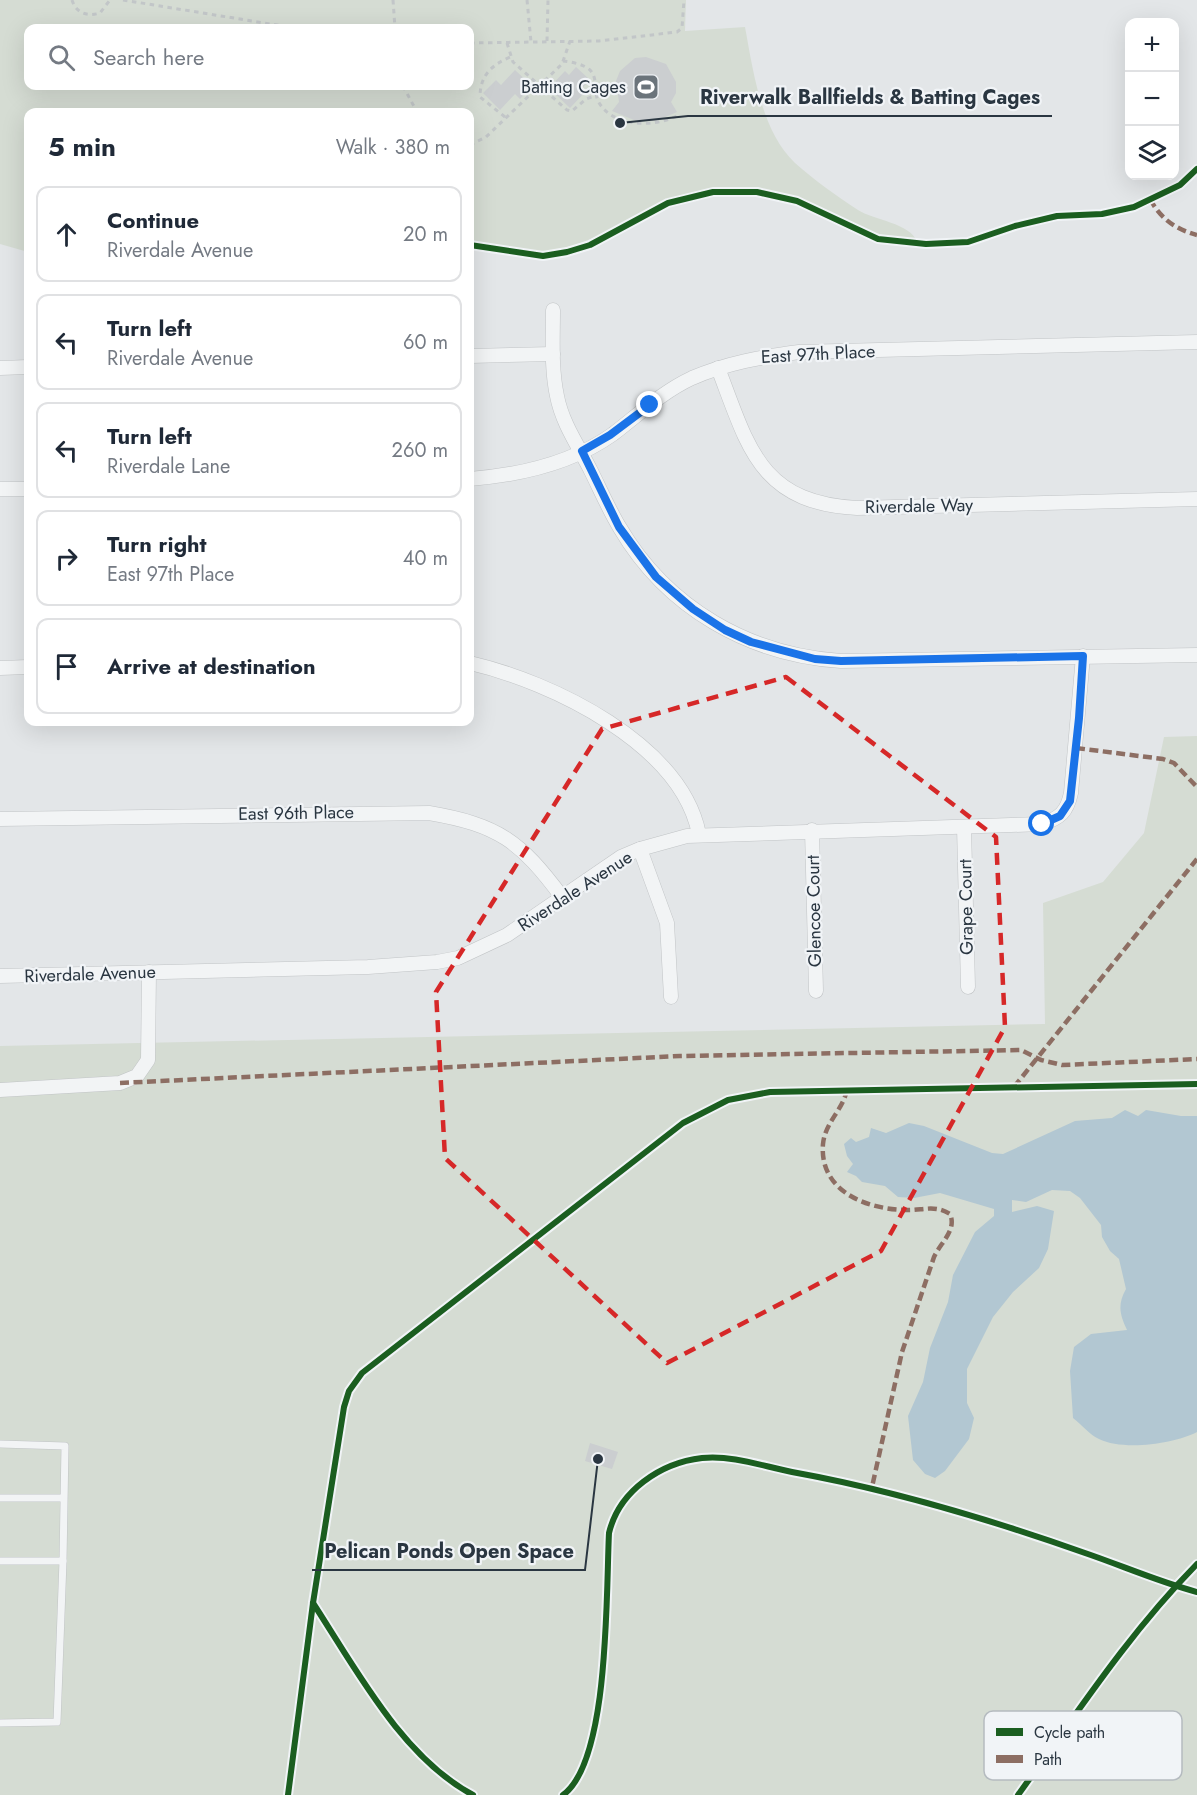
<!DOCTYPE html>
<meta charset="utf-8">
<style>
body{margin:0;font-family:Jost,sans-serif;background:#f6f6f7;color:#1f2937}
.controls{position:absolute;right:18px;top:18px;display:grid;overflow:hidden;border-radius:12px;box-shadow:0 6px 24px #0002}
.controls button{width:54px;height:54px;display:grid;place-items:center;padding:0;border:0;border-bottom:2px solid #e0e1e3;background:#fff;color:#1f2937;font:30px sans-serif}
.stop{position:absolute;width:18px;height:18px;margin:-14px;border:4px solid #1a73e8;border-radius:50%;background:#fff}
.stop.end{background:#1a73e8;border-color:#fff;box-shadow:0 2px 6px #0008}
.list{margin:0;padding:0;list-style:none}
h2{display:flex;justify-content:space-between;align-items:center;height:78px;margin:0;padding:0 24px;font-size:26px}
h2 small{font-size:20px;font-weight:400;color:#747a83}
.list li{display:grid;grid-template-columns:39px 1fr auto;gap:18px;align-items:center;box-sizing:border-box;height:96px;margin:0 12px 12px;padding:0 12px;border:2px solid #e0e1e3;border-radius:12px}
.list b{display:block;font-size:22px;white-space:nowrap}
.list p{margin:0;font-size:20px;white-space:nowrap;color:#747a83}
.list em{font-size:20px;font-style:normal;color:#747a83}
.icon{flex:none;width:33px;height:33px;fill:none;stroke:currentColor;stroke-width:2;stroke-linecap:round;stroke-linejoin:round}
.map{position:relative;flex:none;width:1197px;height:1795px;overflow:hidden}
.search{position:absolute;background:#fff;box-shadow:0 6px 24px #0002;left:24px;top:24px;width:450px;height:66px;display:flex;align-items:center;gap:15px;box-sizing:border-box;padding:0 21px;border-radius:12px;color:#747a83;font-size:22px}
.panel{position:absolute;background:#fff;box-shadow:0 6px 24px #0002;left:24px;top:108px;width:450px;height:618px;border-radius:12px}
.map>svg:first-child{display:block}
.green{fill:#d5dcd3;fill-rule:evenodd}
.water{fill:#b2c7d2}
.building{fill:#cbced0}
.lines{fill:none;stroke-linecap:round;stroke-linejoin:round}
.service-casing{stroke:#c1c4c6;stroke-width:8}
.minor-casing{stroke:#c1c4c6;stroke-width:15}
.path{stroke:#c2c6c8;stroke-width:3;stroke-dasharray:4.5 4.5;stroke-linecap:butt}
.service{stroke:#f2f4f5;stroke-width:7}
.minor{stroke:#f2f4f5;stroke-width:14}
.quiet{stroke:#8d6e63;stroke-width:4.5;stroke-dasharray:9 4.5;stroke-linecap:butt}
.cycleway-casing{stroke:#f1f4f7;stroke-width:10}
.cycleway{stroke:#1b5e20;stroke-width:6}
.route{stroke:#1a73e8;stroke-width:8}
.marked{fill:none;stroke:#d62828;stroke-width:4.5;stroke-dasharray:12 8;stroke-linejoin:round}
.labels{text-anchor:middle;dominant-baseline:central;stroke-width:4.5;stroke-linejoin:round;paint-order:stroke}
.poi-label{font-size:18px;fill:#2a3641;stroke:#f1f4f7;text-anchor:end}
.street-label{font-size:18px;fill:#2a3641;stroke:#f1f4f7}
.key{fill:#f1f4f7;stroke:#b5bbc0;stroke-width:1.5}
.key-label{font-size:16px;fill:#2a3641}
.leader{fill:none;stroke:#2a3641;stroke-width:2}
.callout-dot{fill:#2a3641;stroke:#f1f4f7;stroke-width:2}
.callout-label{font-size:20px;text-anchor:middle;font-weight:bold;fill:#2a3641;stroke:#f1f4f7;stroke-width:4.5;stroke-linejoin:round;paint-order:stroke}
</style>
<div class="map">
<svg width="1197" height="1795" viewBox="0 0 1197 1795">
<rect width="100%" height="100%" fill="#e3e6e8"/>
<g class="green">
<path d="M0 0H686L685 31 745 27C753 70 761 131 795 163 814 180 837 196 858 210 873 220 911 223 917 242 847 235 804 186 730 187 664 189 621 235 560 249 531 256 498 247 470 241V112H28V252L0 244ZM28 28H470V86H28Z"/>
<polygon points="1197,736 1197,1795 0,1795 0,1046 1045,1024 1043,903 1103,882 1144,833 1164,737"/>
</g>
<path class="water" d="M1125 1110 1138 1116 1146 1110 1181 1116H1197V1432C1174 1444 1123 1451 1099 1439 1090 1435 1081 1424 1073 1418L1070 1371 1074 1347 1091 1334 1127 1330C1120 1315 1117 1305 1126 1289L1119 1259 1110 1251 1102 1237 1101 1225 1080 1198 1070 1191 1052 1190 1026 1202 1012 1200V1212L1037 1206 1054 1211 1048 1249 1039 1268 1013 1292 993 1317 967 1369V1403L974 1418 969 1439 945 1471 935 1478 925 1474 913 1460 908 1416 923 1382 930 1348 948 1302 953 1275 975 1232 994 1216V1209L940 1193 914 1198 898 1197 885 1186 862 1182 856 1176 847 1172 853 1164 847 1156 844 1144 851 1138 856 1142 869 1137 871 1128 886 1133 909 1123 924 1126 992 1153 1003 1154 1075 1121 1112 1118Z"/>
<g class="building">
<polygon points="646,57 666,64 676,82 676,93 671,102 677,112 656,121 634,120 612,111 619,102 616,81 620,71 635,58"/>
<polygon points="576,67 590,80 582,88 586,91 570,108 549,88 565,71 569,75"/>
<polygon points="515,70 532,86 520,99 515,94 500,110 483,93 496,80 501,85"/>
<polygon points="590,1443 618,1452 612,1469 585,1461"/>
</g>
<g class="lines">
<g class="service-casing">
<g id="service">
<polyline points="0,1444 65,1446 63,1561 0,1561"/>
<polyline points="0,1498 63,1498"/>
<polyline points="0,1723 57,1722 63,1561"/>
</g>
</g>
<g class="minor-casing">
<g id="minor">
<path d="M553 310C553 338 551 368 557 396 562 423 579 447 591 471 600 489 609 510 620 528 667 608 749 655 841 661L1197 655"/>
<polyline points="470,356 553,354"/>
<polyline points="0,368 28,367"/>
<path d="M718 368C748 446 759 503 857 508L1197 499"/>
<path d="M470 479C520 475 571 464 613 434 638 415 662 392 692 378 727 363 761 357 799 352L1197 342"/>
<polyline points="0,489 28,489"/>
<path d="M470 663C552 682 681 744 699 834"/>
<polyline points="0,668 28,667"/>
<path d="M0 819 429 813C499 825 520 841 562 897"/>
<polyline points="964,827 968,987"/>
<polyline points="812,830 816,991"/>
<polyline points="640,849 667,923 671,997"/>
<path d="M0 976 368 967 437 962 458 958 507 935 621 857 640 849 687 836 1042 824C1060 818 1067 812 1071 793L1083 656"/>
<polyline points="0,1090 120,1083 137,1076 148,1060 149,972"/>
</g>
</g>
<g class="path">
<path d="M72 0C76 13 87 17 100 13L110 0"/>
<polyline points="123,0 295,28"/>
<polyline points="393,0 395,28"/>
<polyline points="527,0 531,42"/>
<polyline points="547,41 548,0"/>
<polyline points="470,43 599,41 677,32 682,28 684,0"/>
<polyline points="507,43 513,62 567,110 572,111 586,99 597,95"/>
<path d="M563 61C572 62 583 64 590 70 598 78 594 92 598 101 613 129 656 127 679 115"/>
<polyline points="403,86 417,112"/>
<path d="M505 117 480 97C480 75 492 65 510 57"/>
<polyline points="470,145 486,137 562,64 570,41"/>
</g>
<use href="#service" class="service"/>
<use href="#minor" class="minor"/>
<g class="quiet">
<path d="M1150 199C1161 219 1175 229 1197 235"/>
<polyline points="1076,748 1163,759 1174,763 1197,787"/>
<polyline points="120,1083 680,1056 1021,1050 1041,1060 1062,1065 1197,1059"/>
<polyline points="1014,1087 1197,859"/>
<path d="M847 1089C844 1109 825 1122 823 1144 819 1191 866 1209 905 1210 922 1211 934 1204 950 1214 957 1230 941 1242 934 1257L902 1352 872 1487"/>
</g>
<g class="cycleway-casing">
<g id="cycleway">
<polyline points="470,245 543,256 567,252 590,245 668,203 713,192 757,192 797,201 878,239 926,244 968,242 1015,226 1057,216 1102,214 1134,207 1180,185 1197,169"/>
<path d="M313 1603C356 1669 402 1757 473 1795"/>
<polyline points="288,1795 313,1603 344,1407 349,1391 362,1373 683,1123 728,1100 770,1092 1197,1084"/>
<path d="M563 1795C610 1761 606 1590 609 1533 619 1491 660 1463 702 1458 733 1455 762 1466 792 1472 892 1490 989 1519 1085 1553 1123 1566 1159 1582 1197 1592"/>
<path d="M1018 1795C1075 1716 1128 1634 1197 1564"/>
</g>
</g>
<use href="#cycleway" class="cycleway"/>
</g>
<g class="lines">
<polyline class="route" points="650,405 610,435 582,451 619,527 656,577 693,609 725,630 751,642 815,659 841,661 1083,656 1079,718 1070,801 1060,816 1042,824"/>
</g>
<path class="marked" d="M786 677 996 837 1005 1027 881 1251 667 1363 445 1158 436 992 602 729Z"/>
<defs>
<g id="stadium-square" transform="scale(1.35)"><rect x="-9" y="-9" width="18" height="18" rx="4" fill="#6b747b" stroke="#f1f4f7"/><path d="M0-5a6.5 5 0 1 0 0 10a6.5 5 0 1 0 0-10ZM-3.5-1.8h7v3.6h-7Z" fill="#fff"/></g>
</defs>
<g fill-rule="evenodd">
<use href="#stadium-square" x="646" y="87"/>
</g>
<g class="labels">
<g class="poi-label">
<text x="626" y="87">Batting Cages</text>
</g>
<g class="street-label">
<text transform="translate(818 354) rotate(-3)">East 97th Place</text>
<text transform="translate(919 506) rotate(-1)">Riverdale Way</text>
<text transform="translate(296 813) rotate(-1)">East 96th Place</text>
<text transform="translate(575 891) rotate(-33)">Riverdale Avenue</text>
<text transform="translate(966 907) rotate(-91)">Grape Court</text>
<text transform="translate(814 911) rotate(-91)">Glencoe Court</text>
<text transform="translate(90 974) rotate(-2)">Riverdale Avenue</text>
</g>
</g>
<rect x="984" y="1711" width="198" height="69" rx="9" class="key"/>
<rect x="996" y="1728" width="27" height="8" fill="#1b5e20"/>
<rect x="996" y="1755" width="27" height="8" fill="#8d6e63"/>
<g class="key-label">
<text x="1034" y="1738">Cycle path</text>
<text x="1034" y="1765">Path</text>
</g>
<path class="leader" d="M620 123L688 116H1052M598 1459L585 1570H312"/>
<g class="callout-dot">
<circle cx="620" cy="123" r="6"/>
<circle cx="598" cy="1459" r="6"/>
</g>
<g class="callout-label">
<text x="870" y="104">Riverwalk Ballfields &amp; Batting Cages</text>
<text x="449" y="1558">Pelican Ponds Open Space</text>
</g>
</svg>
<div class="controls">
<button>+</button>
<button>−</button>
<button><svg class="icon" aria-label="layers" viewBox="0 0 24 24"><path d="M12 4l9 5-9 5-9-5zM3 14l9 5 9-5"/></svg></button>
</div>
<div class="stop" style="left:1042px;top:824px"></div>
<div class="stop end" style="left:650px;top:405px"></div>
<div class="search"><svg class="icon" aria-label="search" viewBox="0 0 24 24"><circle cx="10" cy="10" r="6"/><path d="M15 15l6 6"/></svg>Search here</div>
<section class="panel">
<h2>5 min<small>Walk · 380 m</small></h2>
<ul class="list">
<li><svg class="icon" aria-label="ahead" viewBox="0 0 24 24"><path d="M12 20V5M6 11l6-6 6 6"/></svg><div><b>Continue</b><p>Riverdale Avenue</p></div><em>20 m</em></li>
<li><svg class="icon" aria-label="left" viewBox="0 0 24 24"><path d="M17 20v-9H6M10 6l-5 5 5 5"/></svg><div><b>Turn left</b><p>Riverdale Avenue</p></div><em>60 m</em></li>
<li><svg class="icon" aria-label="left" viewBox="0 0 24 24"><path d="M17 20v-9H6M10 6l-5 5 5 5"/></svg><div><b>Turn left</b><p>Riverdale Lane</p></div><em>260 m</em></li>
<li><svg class="icon" aria-label="right" viewBox="0 0 24 24"><path d="M7 20v-9h11M14 6l5 5-5 5"/></svg><div><b>Turn right</b><p>East 97th Place</p></div><em>40 m</em></li>
<li><svg class="icon" aria-label="arrive" viewBox="0 0 24 24"><path d="M6 21V4h12l-3 4 3 4H6"/></svg><div><b>Arrive at destination</b></div></li>
</ul>
</section>
</div>
